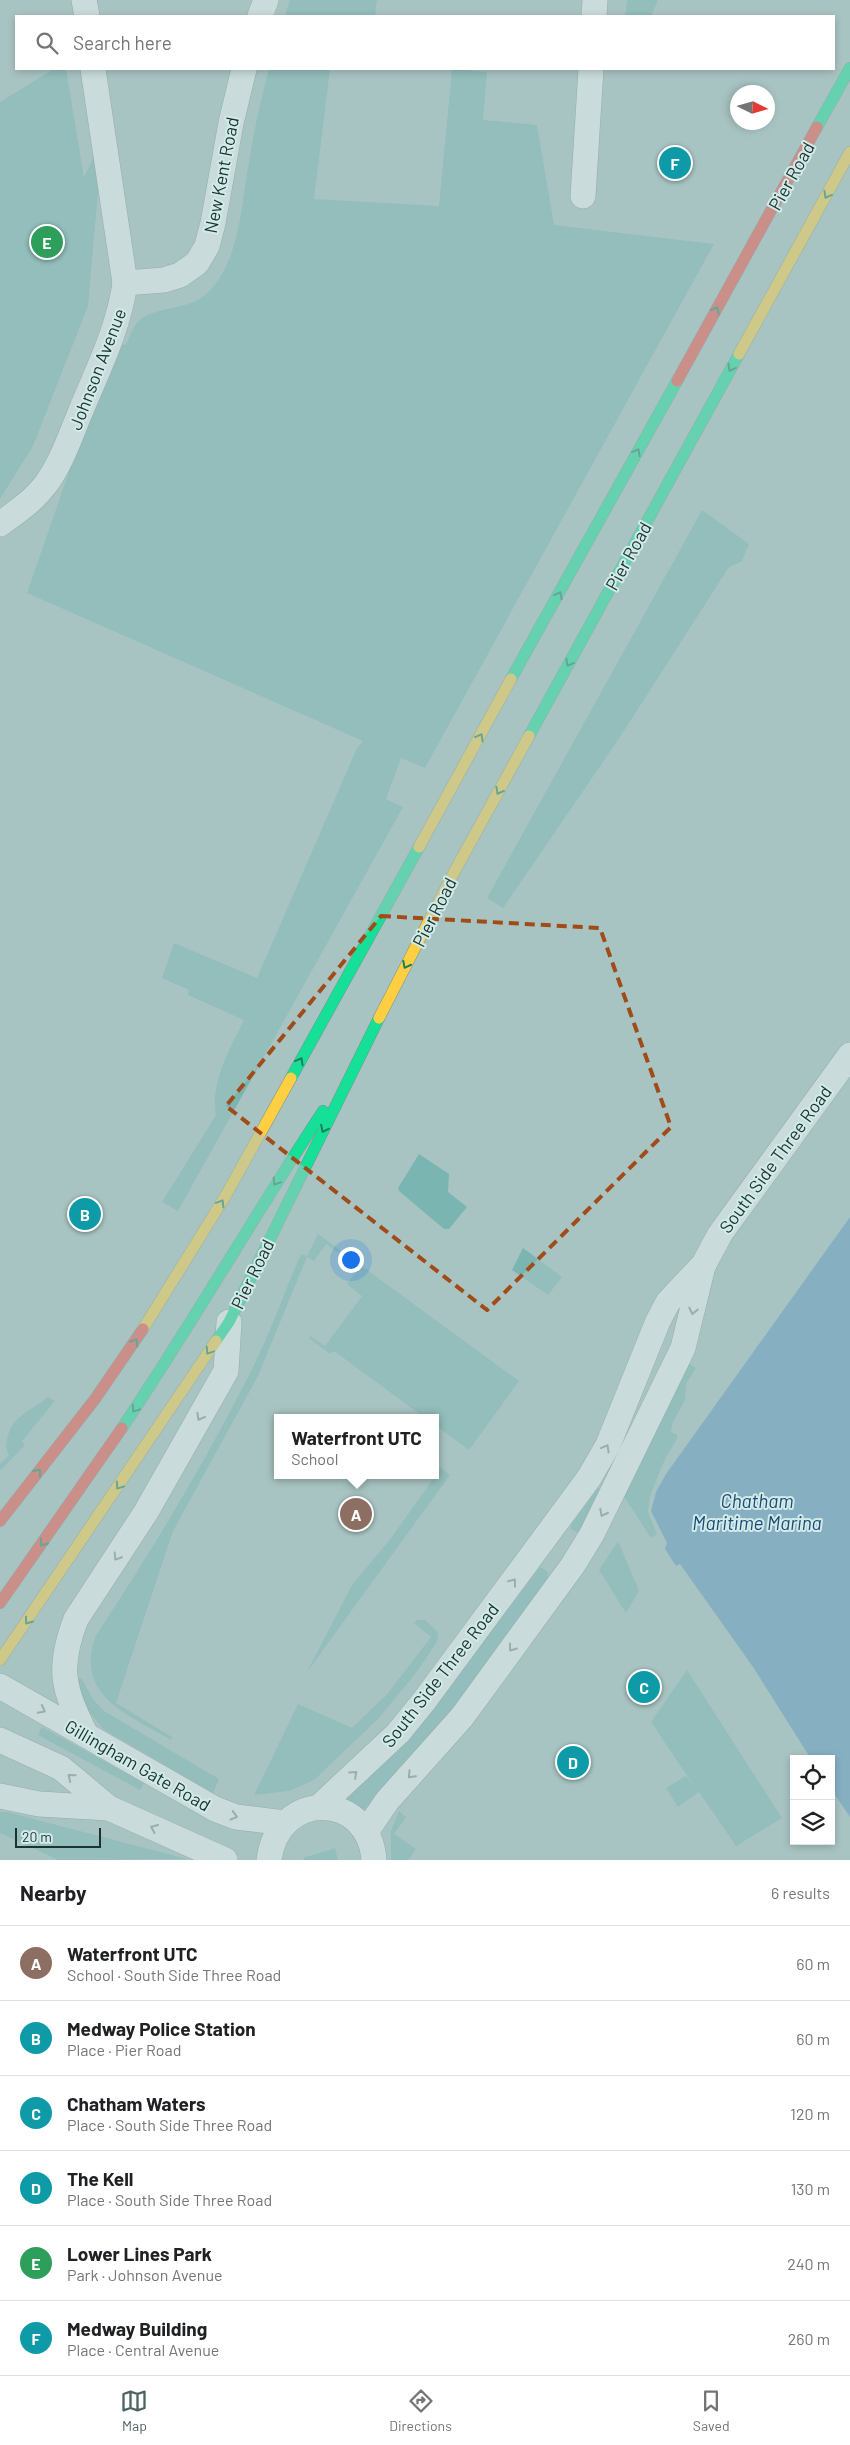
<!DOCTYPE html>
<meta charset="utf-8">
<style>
body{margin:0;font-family:Barlow,sans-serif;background:#f2f2f2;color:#202124}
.controls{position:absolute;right:15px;bottom:15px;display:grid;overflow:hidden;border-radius:0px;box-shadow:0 2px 8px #0003}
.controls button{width:45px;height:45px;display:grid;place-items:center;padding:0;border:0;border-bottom:1px solid #e0e0e0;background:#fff;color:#202124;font:25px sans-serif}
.compass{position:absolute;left:730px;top:85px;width:45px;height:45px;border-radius:50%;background:#fff;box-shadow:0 2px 8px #0003;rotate:95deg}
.scale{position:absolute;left:15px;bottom:12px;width:86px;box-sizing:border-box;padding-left:5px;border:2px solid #1c3130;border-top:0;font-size:14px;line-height:18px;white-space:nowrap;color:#1c3130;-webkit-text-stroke:4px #d1ebe9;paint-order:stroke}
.you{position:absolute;left:350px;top:1259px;width:18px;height:18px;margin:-12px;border:4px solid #fff;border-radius:50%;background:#1a73e8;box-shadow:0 0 0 8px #1a73e833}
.badge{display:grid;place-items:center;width:32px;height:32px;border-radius:50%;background:#4d6463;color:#fff;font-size:16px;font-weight:700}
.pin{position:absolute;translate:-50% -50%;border:2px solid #fff;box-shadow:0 1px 5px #0006}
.popup{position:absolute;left:274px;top:1414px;width:165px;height:65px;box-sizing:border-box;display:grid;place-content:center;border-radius:0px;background:#fff;filter:drop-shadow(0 1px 4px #0005);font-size:16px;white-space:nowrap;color:#757577}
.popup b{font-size:19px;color:#202124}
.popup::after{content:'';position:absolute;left:50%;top:100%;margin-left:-10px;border:10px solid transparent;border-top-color:#fff}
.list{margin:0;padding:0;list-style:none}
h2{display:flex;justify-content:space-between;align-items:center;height:65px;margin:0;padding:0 20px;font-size:21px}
h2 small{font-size:16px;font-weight:400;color:#757577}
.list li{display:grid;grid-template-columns:32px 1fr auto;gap:15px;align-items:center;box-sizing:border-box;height:75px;padding:0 20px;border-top:1px solid #e0e0e0}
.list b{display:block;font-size:19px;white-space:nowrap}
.list p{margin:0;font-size:16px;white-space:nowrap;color:#757577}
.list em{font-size:16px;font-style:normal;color:#757577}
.icon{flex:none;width:28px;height:28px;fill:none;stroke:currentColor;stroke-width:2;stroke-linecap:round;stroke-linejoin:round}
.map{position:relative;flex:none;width:850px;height:1860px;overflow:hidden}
.search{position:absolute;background:#fff;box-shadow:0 2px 8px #0003;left:15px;right:15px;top:15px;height:55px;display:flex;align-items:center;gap:12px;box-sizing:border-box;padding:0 18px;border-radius:0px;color:#757577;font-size:19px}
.sheet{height:515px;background:#fff}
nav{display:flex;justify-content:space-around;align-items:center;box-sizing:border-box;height:70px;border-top:1px solid #e0e0e0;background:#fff;font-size:14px;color:#757577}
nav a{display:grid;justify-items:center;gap:2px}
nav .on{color:#4d6463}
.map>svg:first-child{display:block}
.green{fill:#7bb5b2}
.water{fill:#6196c2}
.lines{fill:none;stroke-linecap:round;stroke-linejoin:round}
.street-casing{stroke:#7a908f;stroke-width:26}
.fast-casing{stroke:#7a908f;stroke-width:12}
.slow-casing{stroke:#7a908f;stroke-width:12}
.jam-casing{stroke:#7a908f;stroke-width:12}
.street{stroke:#f2f6f6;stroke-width:25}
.fast{stroke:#16e098;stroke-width:11}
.slow{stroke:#ffcf43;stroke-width:11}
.jam{stroke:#f24e42;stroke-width:11}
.oneway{stroke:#19805f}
.oneway2{stroke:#879493}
.marked{fill:none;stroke:#a14b19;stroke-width:4;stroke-dasharray:10 6;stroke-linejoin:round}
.labels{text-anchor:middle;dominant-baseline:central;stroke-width:4;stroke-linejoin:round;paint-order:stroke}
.street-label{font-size:18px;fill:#1c3130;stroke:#d1ebe9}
.water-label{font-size:19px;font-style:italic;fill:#1c4975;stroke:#d1ebe9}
</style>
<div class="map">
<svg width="850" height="1860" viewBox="0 0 850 1860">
<rect width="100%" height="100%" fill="#a8c4c2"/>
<g class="green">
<polygon points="290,0 377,0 375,16 285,16"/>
<polygon points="627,0 658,0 651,16 625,16"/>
<polygon points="54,69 66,69 84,178 103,135 88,306 33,446 0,499 0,102"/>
<path d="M269 69H330L314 199 439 206 452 69 487 72 483 120 537 125 554 225 714 244 425 768 401 758 386 799 403 807 178 1211 162 1202 216 1115C210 1083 230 1048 244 1020L188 995 189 990 162 978 174 943 257 978 357 748 363 741 27 593 90 411 118 343 126 345C130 336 134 322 144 317 167 304 193 311 212 288 241 254 241 203 249 162 254 130 261 99 269 69Z"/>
<polygon points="702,510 749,544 742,561 729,567 620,737 503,908 487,898"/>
<polygon points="419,1154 449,1174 448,1192 467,1207 449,1229 444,1229 399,1191 398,1188"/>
<path d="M318 1234 519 1381 469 1450 435 1425V1418H425L334 1351 330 1354 309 1338 310 1336 325 1346 362 1296 347 1284 359 1268 326 1244 314 1261 307 1257 258 1376 173 1531 116 1703 172 1737 171 1740C129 1715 75 1697 95 1637 150 1553 202 1468 247 1379 268 1339 283 1295 301 1254L307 1256Z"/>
<polygon points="523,1248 562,1277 548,1295 512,1270"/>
<polygon points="689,1364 696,1368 686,1384 685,1400 673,1422 671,1432 677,1435 677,1439 665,1459 650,1496 648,1512 657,1534 651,1538 623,1495 679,1377 683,1377"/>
<path d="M48 1397 55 1401 22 1441 25 1445 0 1471V1464L9 1455 6 1448C8 1416 27 1414 48 1397Z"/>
<polygon points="441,1468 450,1475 307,1672 352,1585 391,1538"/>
<polygon points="598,1488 602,1489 581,1534 571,1529 571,1525"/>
<polygon points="618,1541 639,1591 626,1613 599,1570"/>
<polygon points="540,1567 548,1572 548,1580 453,1711 364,1810 347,1800 348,1795 435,1706"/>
<polygon points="417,1620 425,1620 438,1632 437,1642 416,1673 378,1719 314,1780 289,1791 254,1795 298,1704 352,1728 388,1693 431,1637 414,1623"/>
<polygon points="687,1670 782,1818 736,1846 699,1792 678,1807 666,1788 686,1776 694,1786 651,1722"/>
<polygon points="76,1678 82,1679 92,1698 104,1711 219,1779 213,1793 103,1729 86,1708"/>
<polygon points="42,1727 144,1783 140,1790 38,1735"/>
<polygon points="399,1811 406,1817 394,1834 416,1849 408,1860 391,1860 391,1831"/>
<polygon points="0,1812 7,1812 187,1859 58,1860 0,1833"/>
<polygon points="335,1848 338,1860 304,1860 303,1858"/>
</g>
<polygon class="water" points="850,1217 850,1817 831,1789 831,1759 811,1759 753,1667 680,1564 676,1566 665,1549 667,1543 651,1511 656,1492 666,1474"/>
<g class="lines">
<g class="street-casing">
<g id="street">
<polyline points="84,0 87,16"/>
<polyline points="260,16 266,0"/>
<polyline points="594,16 595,0"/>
<polyline points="583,196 591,69"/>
<polyline points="125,283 164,280 180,275 197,263 207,246 213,223 231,123 244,69"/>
<path d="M0 524C17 512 33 501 46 484 62 462 71 434 82 408 99 367 119 327 125 283L93 69"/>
<polyline points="0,1686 215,1809 236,1817 285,1823"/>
<path d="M85 1733C63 1688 57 1668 76 1619L146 1512 226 1371 229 1322"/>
<polyline points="0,1740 61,1768 109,1808 225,1860"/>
<polyline points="0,1796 39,1804 109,1808"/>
<polyline points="319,1807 398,1733 424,1701 589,1478 608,1445 658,1321 668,1302 704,1264 720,1234 850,1055"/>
<polyline points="366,1832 387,1801 462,1717 573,1565 592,1534 683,1348 703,1266"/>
<path d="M269 1860C278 1789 369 1791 374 1860"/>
</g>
</g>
<g class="fast-casing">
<g id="fast">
<polyline points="817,127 850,68"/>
<polyline points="511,679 677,381"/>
<polyline points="529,736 739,354"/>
<polyline points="291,1078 419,847"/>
<polyline points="216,1341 229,1322 379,1018"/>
<path d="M122 1428C192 1324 254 1216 323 1111"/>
</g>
</g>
<g class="slow-casing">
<g id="slow">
<polyline points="739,354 850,152"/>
<polyline points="419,847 511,679"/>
<polyline points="379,1018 452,876 529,736"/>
<polyline points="143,1329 226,1195 291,1078"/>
<polyline points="0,1660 216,1341"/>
</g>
</g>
<g class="jam-casing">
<g id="jam">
<polyline points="677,381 817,127"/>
<polyline points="0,1521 95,1399 143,1329"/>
<polyline points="0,1603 122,1428"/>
</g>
</g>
<use href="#street" class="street"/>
<use href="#fast" class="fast"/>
<use href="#slow" class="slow"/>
<use href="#jam" class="jam"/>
</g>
<defs><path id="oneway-chevron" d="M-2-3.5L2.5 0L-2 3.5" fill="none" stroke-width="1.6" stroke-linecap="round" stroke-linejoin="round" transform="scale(1.25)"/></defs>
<g class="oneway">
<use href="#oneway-chevron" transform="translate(827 195) rotate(119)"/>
<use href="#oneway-chevron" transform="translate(716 310) rotate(-61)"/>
<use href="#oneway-chevron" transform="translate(731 368) rotate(119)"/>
<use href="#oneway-chevron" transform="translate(637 452) rotate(-61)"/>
<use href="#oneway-chevron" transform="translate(559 595) rotate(-61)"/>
<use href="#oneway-chevron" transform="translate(569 663) rotate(119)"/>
<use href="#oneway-chevron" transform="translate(480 737) rotate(-61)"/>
<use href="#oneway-chevron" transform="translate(499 791) rotate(119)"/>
<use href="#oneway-chevron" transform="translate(406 965) rotate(117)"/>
<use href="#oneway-chevron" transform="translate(300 1061) rotate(-61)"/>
<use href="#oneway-chevron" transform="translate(324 1129) rotate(116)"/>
<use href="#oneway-chevron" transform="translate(276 1182) rotate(123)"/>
<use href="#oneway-chevron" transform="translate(221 1203) rotate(-59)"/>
<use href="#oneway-chevron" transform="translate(135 1342) rotate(-57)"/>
<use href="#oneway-chevron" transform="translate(209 1351) rotate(124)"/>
<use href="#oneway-chevron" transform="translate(135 1409) rotate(124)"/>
<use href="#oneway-chevron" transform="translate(38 1472) rotate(-52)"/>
<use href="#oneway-chevron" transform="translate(119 1486) rotate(124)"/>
<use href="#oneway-chevron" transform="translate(43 1543) rotate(125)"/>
<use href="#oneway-chevron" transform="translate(28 1621) rotate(126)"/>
</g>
<g class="oneway2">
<use href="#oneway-chevron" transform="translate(693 1311) rotate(103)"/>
<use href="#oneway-chevron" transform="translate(200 1417) rotate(119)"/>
<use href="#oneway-chevron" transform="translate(606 1448) rotate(-61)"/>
<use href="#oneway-chevron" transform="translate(603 1513) rotate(117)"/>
<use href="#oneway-chevron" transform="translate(117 1557) rotate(123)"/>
<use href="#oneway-chevron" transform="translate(513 1582) rotate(-53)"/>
<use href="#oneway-chevron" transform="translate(512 1648) rotate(126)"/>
<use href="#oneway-chevron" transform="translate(42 1710) rotate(28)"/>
<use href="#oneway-chevron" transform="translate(354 1774) rotate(-42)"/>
<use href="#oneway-chevron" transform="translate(411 1775) rotate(133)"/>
<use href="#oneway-chevron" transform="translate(71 1777) rotate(-141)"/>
<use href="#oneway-chevron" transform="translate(234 1816) rotate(15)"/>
<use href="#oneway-chevron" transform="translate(154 1828) rotate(-156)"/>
</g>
<path d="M0 0H850V1860H0ZM381 916 600 928 671 1127 487 1310 226 1106Z" fill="#a8c4c2" fill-opacity=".55" fill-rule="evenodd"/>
<path class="marked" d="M381 916 600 928 671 1127 487 1310 226 1106Z"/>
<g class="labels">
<g class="street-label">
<text transform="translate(221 175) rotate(-79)">New Kent Road</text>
<text transform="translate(791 176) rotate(-61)">Pier Road</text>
<text transform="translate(97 369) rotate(-69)">Johnson Avenue</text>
<text transform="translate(628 556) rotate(-61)">Pier Road</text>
<text transform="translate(434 912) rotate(-63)">Pier Road</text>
<text transform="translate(775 1159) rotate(-54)">South Side Three Road</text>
<text transform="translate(252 1274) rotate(-64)">Pier Road</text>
<text transform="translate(440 1675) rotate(-52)">South Side Three Road</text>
<text transform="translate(138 1765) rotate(30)">Gillingham Gate Road</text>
</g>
<g class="water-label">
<text x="757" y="1500">Chatham<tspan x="757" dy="22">Maritime Marina</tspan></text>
</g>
</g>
</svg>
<div class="controls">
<button><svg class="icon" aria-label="locate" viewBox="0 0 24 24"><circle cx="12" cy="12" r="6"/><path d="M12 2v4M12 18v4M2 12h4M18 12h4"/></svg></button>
<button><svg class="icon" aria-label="layers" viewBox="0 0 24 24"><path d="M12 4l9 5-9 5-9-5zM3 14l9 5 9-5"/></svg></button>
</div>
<svg class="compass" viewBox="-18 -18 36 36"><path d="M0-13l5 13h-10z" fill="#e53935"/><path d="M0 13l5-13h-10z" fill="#757577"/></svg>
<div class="scale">20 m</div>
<div class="you"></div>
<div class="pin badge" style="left:356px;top:1514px;background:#8d6e63">A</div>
<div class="popup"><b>Waterfront UTC</b>School</div>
<div class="pin badge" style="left:85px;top:1214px;background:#0f9aa8">B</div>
<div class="pin badge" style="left:644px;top:1687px;background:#0f9aa8">C</div>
<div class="pin badge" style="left:573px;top:1762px;background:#0f9aa8">D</div>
<div class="pin badge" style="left:47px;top:242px;background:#2e9e5b">E</div>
<div class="pin badge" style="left:675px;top:163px;background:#0f9aa8">F</div>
<div class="search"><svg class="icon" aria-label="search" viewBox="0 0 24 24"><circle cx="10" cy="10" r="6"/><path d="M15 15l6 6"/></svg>Search here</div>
</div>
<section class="sheet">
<h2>Nearby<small>6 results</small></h2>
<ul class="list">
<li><span class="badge" style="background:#8d6e63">A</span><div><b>Waterfront UTC</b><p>School · South Side Three Road</p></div><em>60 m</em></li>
<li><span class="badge" style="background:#0f9aa8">B</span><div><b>Medway Police Station</b><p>Place · Pier Road</p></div><em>60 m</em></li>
<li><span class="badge" style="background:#0f9aa8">C</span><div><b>Chatham Waters</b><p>Place · South Side Three Road</p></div><em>120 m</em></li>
<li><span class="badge" style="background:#0f9aa8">D</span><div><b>The Kell</b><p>Place · South Side Three Road</p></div><em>130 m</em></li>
<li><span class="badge" style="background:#2e9e5b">E</span><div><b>Lower Lines Park</b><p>Park · Johnson Avenue</p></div><em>240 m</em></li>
<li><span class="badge" style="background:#0f9aa8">F</span><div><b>Medway Building</b><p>Place · Central Avenue</p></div><em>260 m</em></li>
</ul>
</section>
<nav>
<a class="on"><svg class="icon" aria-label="map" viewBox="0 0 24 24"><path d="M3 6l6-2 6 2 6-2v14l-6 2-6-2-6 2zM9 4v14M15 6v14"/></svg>Map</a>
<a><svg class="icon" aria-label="directions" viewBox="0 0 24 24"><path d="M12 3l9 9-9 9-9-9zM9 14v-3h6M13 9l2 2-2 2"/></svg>Directions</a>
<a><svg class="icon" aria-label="saved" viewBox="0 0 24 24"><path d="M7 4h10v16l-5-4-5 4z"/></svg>Saved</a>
</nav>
